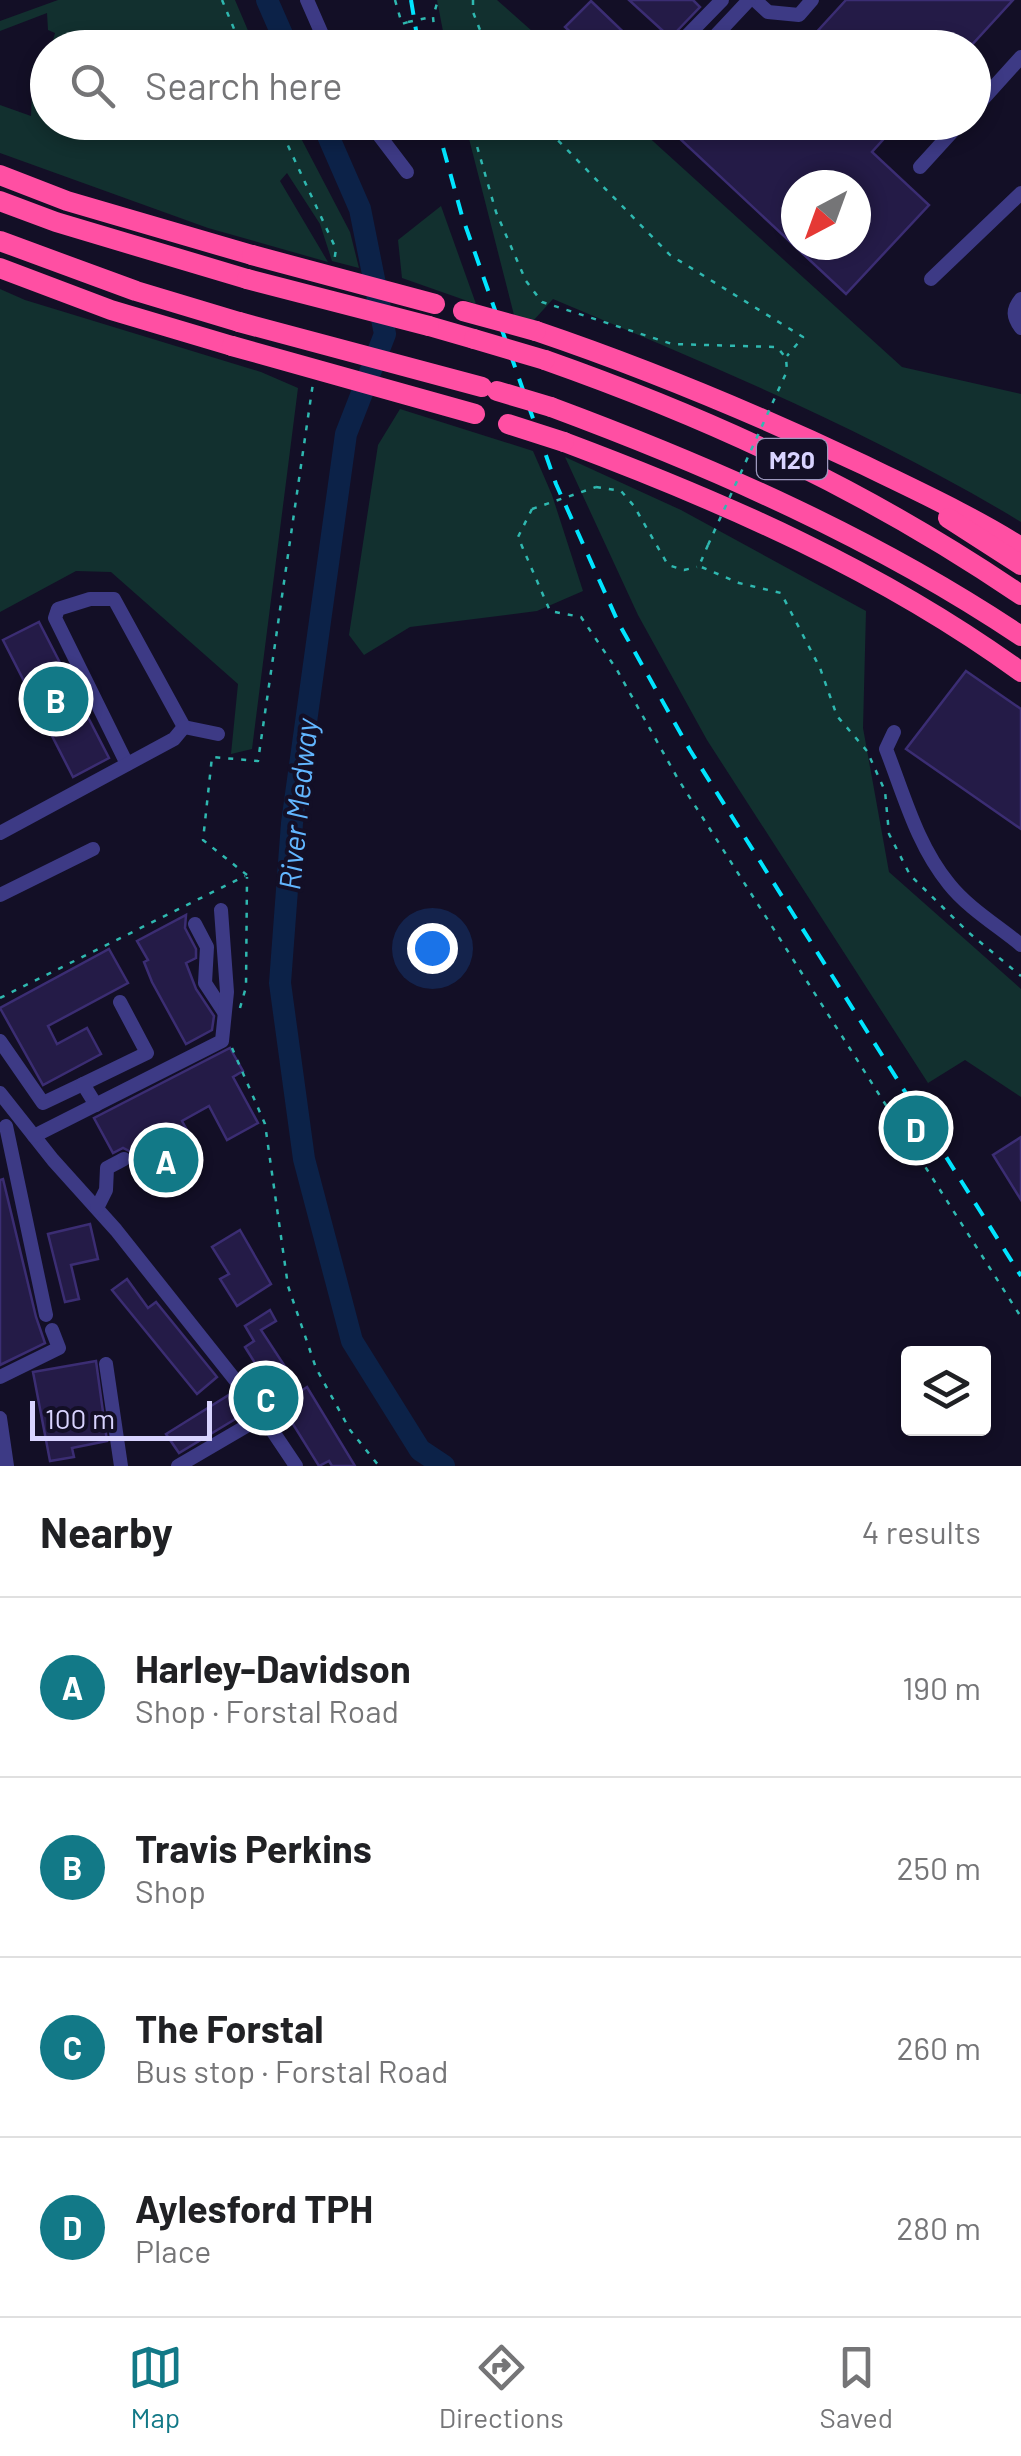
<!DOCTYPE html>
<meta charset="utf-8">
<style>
body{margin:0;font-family:Barlow,sans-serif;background:#f6f6f6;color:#202124}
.controls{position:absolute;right:30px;bottom:30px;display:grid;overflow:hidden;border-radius:10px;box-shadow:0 5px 15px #0003}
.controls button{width:90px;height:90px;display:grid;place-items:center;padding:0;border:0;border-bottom:2px solid #e0e0e0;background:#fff;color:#202124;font:50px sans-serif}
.compass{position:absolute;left:781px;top:170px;width:90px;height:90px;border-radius:50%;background:#fff;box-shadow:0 5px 15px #0003;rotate:221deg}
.scale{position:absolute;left:30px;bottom:25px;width:182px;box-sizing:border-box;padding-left:10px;border:5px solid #d9d4ff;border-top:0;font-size:28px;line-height:35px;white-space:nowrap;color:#d9d4ff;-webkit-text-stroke:8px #130f26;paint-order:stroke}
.you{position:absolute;left:432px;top:948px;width:35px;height:35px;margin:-25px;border:8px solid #fff;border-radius:50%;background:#1a73e8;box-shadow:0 0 0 15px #1a73e833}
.badge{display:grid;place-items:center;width:65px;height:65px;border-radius:50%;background:#127987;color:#fff;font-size:32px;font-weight:700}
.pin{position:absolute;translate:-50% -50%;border:5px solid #fff;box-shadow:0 2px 10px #0006}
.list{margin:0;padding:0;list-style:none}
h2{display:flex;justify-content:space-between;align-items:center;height:130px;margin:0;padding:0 40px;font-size:42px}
h2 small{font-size:32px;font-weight:400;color:#757577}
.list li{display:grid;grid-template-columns:65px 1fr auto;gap:30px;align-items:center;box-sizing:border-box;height:180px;padding:0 40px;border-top:2px solid #e0e0e0}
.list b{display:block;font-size:38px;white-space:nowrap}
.list p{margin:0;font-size:32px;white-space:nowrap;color:#757577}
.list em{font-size:32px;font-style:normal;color:#757577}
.icon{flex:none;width:55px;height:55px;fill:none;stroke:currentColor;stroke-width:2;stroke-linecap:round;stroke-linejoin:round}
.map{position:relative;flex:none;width:1021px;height:1466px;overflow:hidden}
.search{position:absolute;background:#fff;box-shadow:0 5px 15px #0003;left:30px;right:30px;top:30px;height:110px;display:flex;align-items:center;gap:25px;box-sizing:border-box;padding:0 35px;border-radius:55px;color:#757577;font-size:38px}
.sheet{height:850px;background:#fff}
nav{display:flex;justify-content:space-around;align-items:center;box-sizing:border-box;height:140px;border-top:2px solid #e0e0e0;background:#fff;font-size:28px;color:#757577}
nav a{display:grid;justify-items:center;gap:5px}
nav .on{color:#127987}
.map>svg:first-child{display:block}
.green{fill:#12302f}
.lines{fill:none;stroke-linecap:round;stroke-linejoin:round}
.river{stroke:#0c2248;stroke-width:22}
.building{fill:#241b47;stroke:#3b2d73;stroke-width:2.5;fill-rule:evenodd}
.path{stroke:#2fb8b0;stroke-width:2.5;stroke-dasharray:5 8;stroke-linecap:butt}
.minor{stroke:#3d3a85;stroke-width:14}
.highway{stroke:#ff4fa3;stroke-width:20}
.rail{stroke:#00e5ff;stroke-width:4;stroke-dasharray:15 12;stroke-linecap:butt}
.path-bridge{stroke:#2fb8b0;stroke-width:2.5;stroke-dasharray:5 8;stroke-linecap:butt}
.highway-bridge{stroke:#ff4fa3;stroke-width:20}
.labels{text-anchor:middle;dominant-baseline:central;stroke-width:8;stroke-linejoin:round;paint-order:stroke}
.shield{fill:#130f26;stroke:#9e99be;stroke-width:2.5}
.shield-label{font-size:25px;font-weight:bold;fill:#d9d4ff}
.water-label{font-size:30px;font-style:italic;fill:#62b6ff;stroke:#130f26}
</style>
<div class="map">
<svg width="1021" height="1466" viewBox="0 0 1021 1466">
<rect width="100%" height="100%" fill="#130f26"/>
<g class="green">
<polygon points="58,0 235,0 255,47 51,47 55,33 48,30 47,13 0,31 0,21"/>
<polygon points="437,0 497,0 550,47 446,47"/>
<polygon points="47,60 48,122 293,123 350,232 359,268 332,261 320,224 287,173 280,181 328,262 208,228 0,153 0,105 31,116 33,65 46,65"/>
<path d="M465 123H633L902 367 1021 394V522C873 432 712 366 553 299L533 321 514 315Z"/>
<polygon points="441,206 476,304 402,278 398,240"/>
<polygon points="0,289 25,300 261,372 298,388 252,749 231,754 238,684 111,572 76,571 0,612"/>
<polygon points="400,409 533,451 552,495 583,591 537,611 410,627 364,655 349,635 378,445"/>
<polygon points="565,457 681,510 866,611 863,728 889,872 1021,989 1021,1097 965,1060 928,1083 707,740 638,615"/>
</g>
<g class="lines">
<g class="river">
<polyline points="267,0 288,48"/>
<polyline points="322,122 360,209 385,334 346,434 292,823 280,983 304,1159 352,1341 420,1450 444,1466"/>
</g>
</g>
<g class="building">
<polygon points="629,0 693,0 700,7 676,32 674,41"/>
<polygon points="846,0 1013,0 969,48 802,48"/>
<polygon points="591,1 640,48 587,48 565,27"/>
<path d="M662 122H899L872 152 929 205 846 294ZM796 185H856V245H796Z"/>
<polygon points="39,622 109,758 73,777 3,640"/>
<polygon points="966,671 1021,709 1021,829 906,749"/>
<polygon points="186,915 185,928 196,949 196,958 186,963 196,989 214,1016 212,1030 186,1044 152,982 144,962 148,960 137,941"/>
<polygon points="109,949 128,983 48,1026 57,1044 87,1028 101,1054 43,1085 0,1008"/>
<polygon points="230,1048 243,1071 233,1077 258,1123 227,1140 209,1106 182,1121 202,1157 144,1189 131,1166 133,1153 123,1148 113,1153 94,1118"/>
<polygon points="1021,1137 1021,1200 993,1155"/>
<polygon points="3,1179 36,1317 45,1343 0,1365 0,1180"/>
<polygon points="90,1224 98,1259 71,1265 79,1299 65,1302 48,1234"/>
<polygon points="240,1230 271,1284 237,1306 220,1279 229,1274 212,1247"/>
<polygon points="127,1279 148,1308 156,1302 217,1377 197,1394 112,1290"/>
<polygon points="270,1310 276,1321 261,1330 301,1391 307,1387 355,1466 332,1466 329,1461 319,1466 245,1347 254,1341 245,1326"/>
<polygon points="96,1361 107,1441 72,1448 74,1457 50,1461 33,1372"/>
<polygon points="232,1393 247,1412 179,1453 166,1434"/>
</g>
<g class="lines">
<g class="path">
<polyline points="222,0 242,48"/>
<polyline points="395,0 402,24 408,22"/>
<polyline points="473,0 473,12 487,48"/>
<polyline points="436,48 433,17 438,0"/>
<polyline points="277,122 336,249 334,262"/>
<polyline points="470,122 496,212 526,281 542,302 672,344 777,347 786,358 787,371"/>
<polyline points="540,122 670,255 803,337 787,356"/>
<polyline points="596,487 621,491 634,506 668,565 684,570 697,567"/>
<polyline points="532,509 518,537 550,611 581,617 617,670 678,779 1021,1317"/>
<polyline points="708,545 699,566 739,583 781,593 820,668 837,716 867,751 885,791 889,834 910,875 968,932 1021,976"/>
<polyline points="247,875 203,840 212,757 258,761 313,383"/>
<polyline points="0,998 245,876"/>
<polyline points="240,1008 246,987 247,877"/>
<polyline points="232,1048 265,1124 288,1286 316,1368 350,1430 379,1466"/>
</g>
<g class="minor">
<polyline points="307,0 328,48"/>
<polyline points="755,0 768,12 799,15 812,0"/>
<polyline points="684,39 722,0"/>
<polyline points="704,48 749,0"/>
<polyline points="974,109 1021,57"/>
<polyline points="369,122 407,172"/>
<polyline points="920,167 961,122"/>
<polyline points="931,279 1021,193"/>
<path d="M1021 299C1012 310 1013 317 1021 328"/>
<polyline points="184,727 218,734"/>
<path d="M894 732 886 749C904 795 917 845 949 884 968 908 998 926 1021 945"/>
<polyline points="127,764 55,618 58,609 90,599 114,599 184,727"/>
<polyline points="0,833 174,739 184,727"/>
<polyline points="0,895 93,849"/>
<polyline points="195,924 207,947 205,983 224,1012"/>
<polyline points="0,1041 43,1103 83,1084"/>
<polyline points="0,1093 53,1160 116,1230 255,1405 296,1466"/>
<polyline points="96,1105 83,1084 147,1053 120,1002"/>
<polyline points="6,1126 46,1315"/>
<polyline points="34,1136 222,1041 227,992 221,910"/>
<polyline points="97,1208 106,1190 107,1168 124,1159"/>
<polyline points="106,1364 121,1466"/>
<polyline points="0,1377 59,1348 52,1330"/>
<polyline points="0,1418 7,1466"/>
<polyline points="178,1466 262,1417"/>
</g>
<g class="highway">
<polyline points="0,175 67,201 252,255"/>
<polyline points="0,201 56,222 247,279"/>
<polyline points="0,241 136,291 239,322"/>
<polyline points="0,268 111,310 232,346"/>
<polyline points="429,326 474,339"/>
<path d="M536 331C648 369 756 414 864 465 917 491 970 515 1021 547"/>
<path d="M545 360C718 421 869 492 1021 595"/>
<path d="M551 407C715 468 876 539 1021 636"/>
<path d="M564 442C724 502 882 571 1021 672"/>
<polyline points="948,518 1021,565"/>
</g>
<g class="rail">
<polyline points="411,0 419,48"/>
<polyline points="436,122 462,216 556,484 619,624 690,750 1021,1276"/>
</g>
<g class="path-bridge">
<polyline points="408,22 431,17"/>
<polyline points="532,509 596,487"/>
<polyline points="708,545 787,371"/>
</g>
<g class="highway-bridge">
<polyline points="252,255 435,304"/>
<polyline points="247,279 429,326"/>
<polyline points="463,311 536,331"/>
<polyline points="239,322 482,387"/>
<polyline points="474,339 545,360"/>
<polyline points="232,346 475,414"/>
<polyline points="497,391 551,407"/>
<polyline points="508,424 564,442"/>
</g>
</g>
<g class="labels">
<rect class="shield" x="757" y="439" width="70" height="40" rx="8"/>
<g class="shield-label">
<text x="792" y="459">M20</text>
</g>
<g class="water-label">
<text transform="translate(297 804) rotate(-84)">River Medway</text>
</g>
</g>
</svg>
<div class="controls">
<button><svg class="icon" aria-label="layers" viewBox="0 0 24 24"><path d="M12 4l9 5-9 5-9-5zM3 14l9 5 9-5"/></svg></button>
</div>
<svg class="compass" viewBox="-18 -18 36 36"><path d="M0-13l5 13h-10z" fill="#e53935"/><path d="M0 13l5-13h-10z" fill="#757577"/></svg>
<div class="scale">100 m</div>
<div class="you"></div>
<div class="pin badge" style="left:166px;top:1160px">A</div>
<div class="pin badge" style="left:56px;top:699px">B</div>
<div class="pin badge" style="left:266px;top:1398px">C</div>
<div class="pin badge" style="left:916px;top:1128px">D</div>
<div class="search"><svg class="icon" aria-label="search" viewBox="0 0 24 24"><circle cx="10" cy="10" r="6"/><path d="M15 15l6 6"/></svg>Search here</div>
</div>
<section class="sheet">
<h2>Nearby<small>4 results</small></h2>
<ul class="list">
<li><span class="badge">A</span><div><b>Harley-Davidson</b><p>Shop · Forstal Road</p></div><em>190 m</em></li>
<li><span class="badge">B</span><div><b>Travis Perkins</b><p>Shop</p></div><em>250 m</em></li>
<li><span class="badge">C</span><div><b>The Forstal</b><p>Bus stop · Forstal Road</p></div><em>260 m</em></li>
<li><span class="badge">D</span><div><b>Aylesford TPH</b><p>Place</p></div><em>280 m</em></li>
</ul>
</section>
<nav>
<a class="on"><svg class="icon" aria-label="map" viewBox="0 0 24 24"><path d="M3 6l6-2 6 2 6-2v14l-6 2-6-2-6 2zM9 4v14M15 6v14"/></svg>Map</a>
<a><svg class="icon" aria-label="directions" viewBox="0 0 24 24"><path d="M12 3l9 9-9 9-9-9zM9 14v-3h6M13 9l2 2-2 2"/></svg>Directions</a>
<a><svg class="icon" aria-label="saved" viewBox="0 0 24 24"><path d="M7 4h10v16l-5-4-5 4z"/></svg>Saved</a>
</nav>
